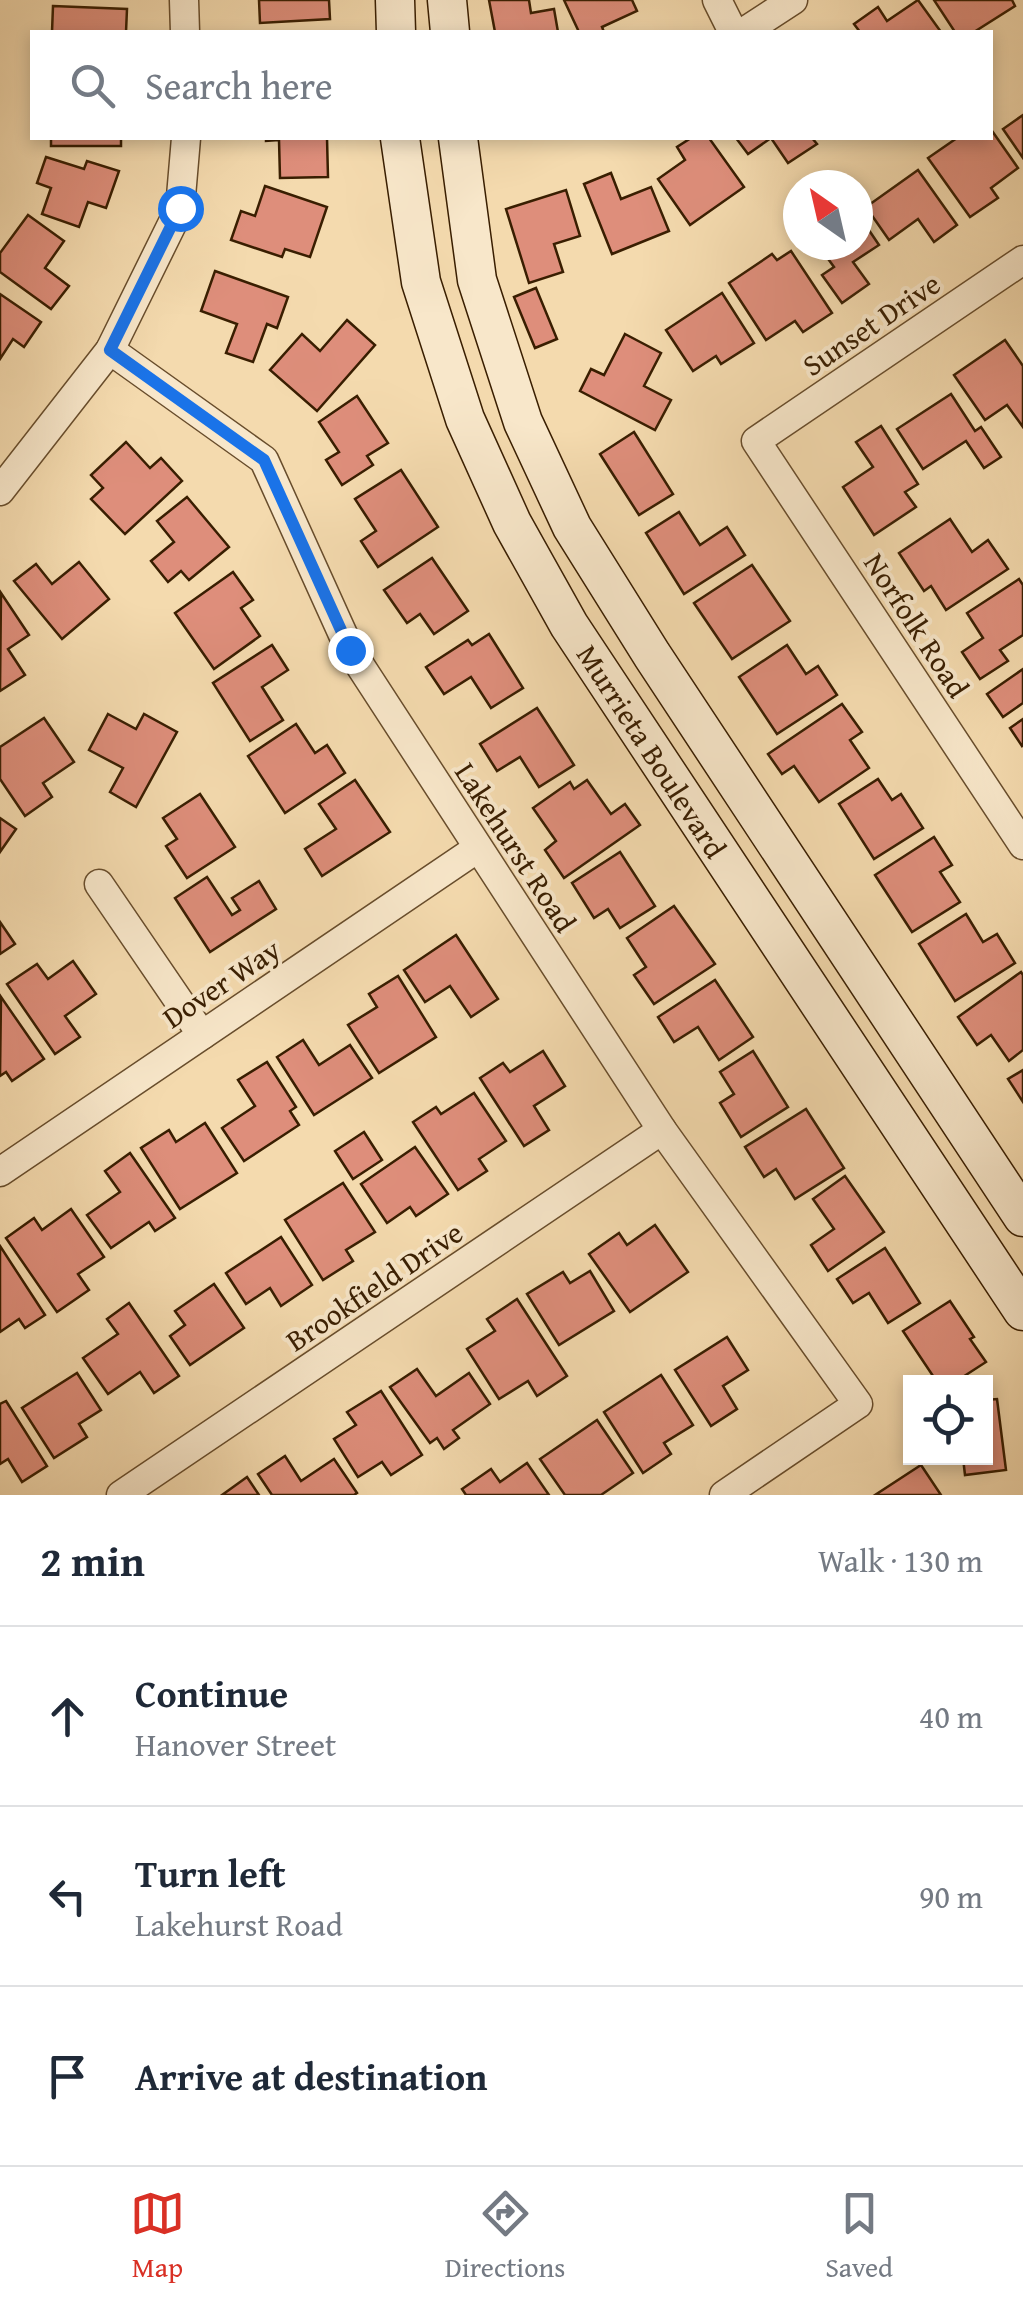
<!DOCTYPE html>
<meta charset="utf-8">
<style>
body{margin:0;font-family:"Gentium Book Plus",serif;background:#f6f6f7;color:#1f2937}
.controls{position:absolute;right:30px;bottom:30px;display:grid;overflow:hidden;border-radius:0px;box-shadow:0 5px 15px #0003}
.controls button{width:90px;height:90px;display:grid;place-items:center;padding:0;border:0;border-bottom:2px solid #e0e1e3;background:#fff;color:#1f2937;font:50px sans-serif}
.compass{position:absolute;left:783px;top:170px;width:90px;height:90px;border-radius:50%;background:#fff;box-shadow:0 5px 15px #0003;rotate:326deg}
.stop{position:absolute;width:30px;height:30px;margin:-22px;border:8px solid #1a73e8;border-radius:50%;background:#fff}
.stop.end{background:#1a73e8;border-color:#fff;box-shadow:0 2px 10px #0008}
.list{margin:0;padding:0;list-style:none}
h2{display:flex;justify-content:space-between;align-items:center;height:130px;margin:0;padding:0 40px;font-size:42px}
h2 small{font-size:32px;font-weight:400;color:#747a83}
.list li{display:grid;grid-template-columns:65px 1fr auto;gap:30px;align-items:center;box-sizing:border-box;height:180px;padding:0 40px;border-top:2px solid #e0e1e3}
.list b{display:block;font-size:38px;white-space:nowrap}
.list p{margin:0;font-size:32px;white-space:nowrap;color:#747a83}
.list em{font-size:32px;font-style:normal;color:#747a83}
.icon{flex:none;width:55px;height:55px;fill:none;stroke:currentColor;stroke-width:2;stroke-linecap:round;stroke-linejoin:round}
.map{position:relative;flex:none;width:1023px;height:1495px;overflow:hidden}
.search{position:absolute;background:#fff;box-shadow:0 5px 15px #0003;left:30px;right:30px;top:30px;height:110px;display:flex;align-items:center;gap:25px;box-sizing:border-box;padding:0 35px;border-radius:0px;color:#747a83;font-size:38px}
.sheet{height:670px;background:#fff}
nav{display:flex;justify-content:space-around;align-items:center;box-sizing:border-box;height:140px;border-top:2px solid #e0e1e3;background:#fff;font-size:28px;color:#747a83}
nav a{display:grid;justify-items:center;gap:5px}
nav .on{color:#d93025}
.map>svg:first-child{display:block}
.building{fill:#de8e7b;stroke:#391e01;stroke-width:2.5}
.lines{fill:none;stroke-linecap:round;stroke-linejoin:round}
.street-casing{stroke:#684d2c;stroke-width:31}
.secondary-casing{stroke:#391e01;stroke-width:41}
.street{stroke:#f8e7ca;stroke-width:28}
.secondary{stroke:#f8e7ca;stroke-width:38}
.route{stroke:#1a73e8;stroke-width:12}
.labels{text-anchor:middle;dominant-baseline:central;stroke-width:8;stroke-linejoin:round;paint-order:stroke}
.street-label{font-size:30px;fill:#391e01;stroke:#f8e7ca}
</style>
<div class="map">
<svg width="1023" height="1495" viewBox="0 0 1023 1495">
<rect width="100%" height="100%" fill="#f4daae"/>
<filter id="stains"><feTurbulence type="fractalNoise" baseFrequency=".002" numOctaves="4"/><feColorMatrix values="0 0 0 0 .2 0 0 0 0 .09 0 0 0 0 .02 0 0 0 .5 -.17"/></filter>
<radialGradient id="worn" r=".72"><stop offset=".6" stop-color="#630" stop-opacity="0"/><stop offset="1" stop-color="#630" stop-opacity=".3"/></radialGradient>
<g class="building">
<polygon points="259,0 329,0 330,19 260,23"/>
<polygon points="489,0 529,0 531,13 554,9 558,32 495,32"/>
<polygon points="564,0 632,0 637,11 602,27 604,32 579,32"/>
<polygon points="918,0 941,32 860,32 854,24 878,7 887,21"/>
<polygon points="934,0 1012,0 1015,6 974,32 955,32"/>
<polygon points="53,6 127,9 126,32 52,32"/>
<polygon points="1023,115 1023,158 1003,129"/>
<polygon points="990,128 1018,168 991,188 998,198 970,217 928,158 957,138 990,138"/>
<rect x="51" y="138" width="70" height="8"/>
<polygon points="266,138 327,138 328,177 280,178 279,140 266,141"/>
<polygon points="691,138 709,138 744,187 690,225 658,179 685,160 677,147"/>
<polygon points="736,138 812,138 817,144 788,163 771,138 748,154"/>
<polygon points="46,157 84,169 87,161 119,171 106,208 88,202 79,227 42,214 51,188 37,183"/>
<polygon points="918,170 957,225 934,242 918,219 889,240 866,207"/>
<polygon points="611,173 621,199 651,187 669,231 612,254 584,184"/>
<polygon points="265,186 327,207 310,257 285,249 282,257 231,240 241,211 255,216"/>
<polygon points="566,190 580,236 554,244 563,272 529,283 506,209"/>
<polygon points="858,214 879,245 853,262 869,284 842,303 822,275 834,267 818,245 858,245"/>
<polygon points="28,215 64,241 45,268 69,286 51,309 0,272 0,253"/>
<polygon points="791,251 832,313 803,332 795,321 766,340 729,283 772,254 777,260"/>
<polygon points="215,271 288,297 277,328 267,324 253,362 226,353 237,324 201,311"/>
<polygon points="536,288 557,339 535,348 514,297"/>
<polygon points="722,293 754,343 721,364 716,356 693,371 666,330"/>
<polygon points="0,294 41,322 24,347 13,339 0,359"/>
<polygon points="347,320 375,345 317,411 270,370 302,334 320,351"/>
<polygon points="625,334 661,353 644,386 671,400 655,430 580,391 591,369 604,375"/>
<polygon points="1005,340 1023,366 1023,427 1007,405 985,420 954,375"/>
<polygon points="951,394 975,431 981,427 1001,457 984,468 966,441 923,469 897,429"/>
<polygon points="357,396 388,443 367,456 373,465 342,485 326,460 339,452 319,422"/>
<polygon points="881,426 918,484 905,492 916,507 874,535 843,487 873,467 856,442"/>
<polygon points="634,432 673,494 639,515 600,454"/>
<polygon points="126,442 150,468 161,458 182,481 125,534 91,499 103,488 91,475"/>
<polygon points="401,470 438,527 378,567 361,541 376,531 355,499"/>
<polygon points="187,497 229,547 189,580 181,571 168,582 151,561 174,542 157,521"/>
<polygon points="679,512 700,545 727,527 745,555 684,594 646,533"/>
<polygon points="950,519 972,552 988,540 1008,569 946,610 931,586 924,591 899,553"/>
<polygon points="432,558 468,611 434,634 420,614 407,623 384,590"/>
<polygon points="79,562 109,599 62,639 14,581 36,564 52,584"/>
<polygon points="752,565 790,621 732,659 694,603"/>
<polygon points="233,572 253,600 241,608 260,636 214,669 175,613"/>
<polygon points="1019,579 1023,585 1023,635 1000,650 1008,661 980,679 962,652 983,638 967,613"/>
<polygon points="1,593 29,635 8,649 25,675 0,691"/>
<polygon points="489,634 523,688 491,708 471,677 444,694 426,667 468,640 472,645"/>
<polygon points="272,645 288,670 262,687 283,720 250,741 213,683"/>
<polygon points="787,645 806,674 818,666 837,695 777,734 739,677"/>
<polygon points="1023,669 1023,703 1003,717 987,694"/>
<polygon points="842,704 862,732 850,740 869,768 819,802 794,766 782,774 768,754"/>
<polygon points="537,708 574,765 539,787 520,757 497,771 480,744"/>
<polygon points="108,714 136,729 144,714 177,732 136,807 110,792 123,768 89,750"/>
<polygon points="44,718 74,762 43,783 52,797 25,816 0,779 0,747"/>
<polygon points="1023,719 1023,745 1022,746 1010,728"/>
<polygon points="296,724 315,753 327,745 345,773 285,813 248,756"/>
<polygon points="878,779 892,800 901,794 923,828 874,859 839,804"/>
<polygon points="355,780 390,832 322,876 305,849 336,829 319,804"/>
<polygon points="587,780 611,814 625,804 640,825 564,878 545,850 556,841 533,808 570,782 574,789"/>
<polygon points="200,794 235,847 187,878 166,846 177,839 163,818"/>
<polygon points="0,818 16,829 0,852"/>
<polygon points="934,837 952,865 940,872 960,902 912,932 875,875"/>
<polygon points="620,852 655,906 620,928 608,909 594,918 572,883"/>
<polygon points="207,877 232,915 240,910 232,898 259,881 276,909 210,952 175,898"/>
<polygon points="674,906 715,964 654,1004 634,975 646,967 627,938"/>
<polygon points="966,914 983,942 997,934 1015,963 955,1001 919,944"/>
<polygon points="0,922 15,944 0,954"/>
<polygon points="456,935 498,999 471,1017 450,986 425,1002 404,970"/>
<polygon points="73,961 96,994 65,1016 80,1037 55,1054 7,984 37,964 48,979"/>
<polygon points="1021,972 1023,975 1023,1050 1009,1061 991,1035 977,1045 958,1017"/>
<polygon points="398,976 436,1037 379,1073 348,1025 377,1007 369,994"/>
<polygon points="715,980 753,1037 719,1060 698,1027 674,1042 658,1017"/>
<polygon points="1,997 44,1059 12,1081 6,1072 0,1076"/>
<polygon points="303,1040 319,1065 350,1045 372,1078 314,1115 277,1057"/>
<polygon points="543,1051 565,1086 534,1106 549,1130 524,1146 480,1078 503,1063 510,1072"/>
<polygon points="753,1051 788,1107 741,1137 720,1103 734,1094 720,1072"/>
<polygon points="267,1062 296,1107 290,1111 299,1125 244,1161 222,1128 255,1106 238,1080"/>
<polygon points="1023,1070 1023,1102 1008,1079"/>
<polygon points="474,1093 506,1141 479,1159 487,1171 458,1190 413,1122 436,1107 441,1114"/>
<polygon points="806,1109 844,1168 795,1199 776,1169 764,1177 745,1147"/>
<polygon points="205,1123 237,1173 180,1209 141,1148 169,1130 176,1142"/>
<polygon points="364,1132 382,1160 353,1179 335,1151"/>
<polygon points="415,1147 448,1194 416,1216 410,1207 387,1223 361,1184"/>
<polygon points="130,1153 175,1218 155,1231 149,1222 111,1248 87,1215 120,1192 105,1171"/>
<polygon points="845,1176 884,1232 828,1271 811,1245 834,1229 813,1199"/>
<polygon points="343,1183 375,1232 346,1250 353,1261 323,1280 285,1220"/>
<polygon points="71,1209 104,1257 78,1274 89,1290 57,1312 6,1238 34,1218 42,1230"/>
<polygon points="655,1225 688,1272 630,1312 589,1254 619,1233 627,1245"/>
<polygon points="281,1237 312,1285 281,1306 270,1288 246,1304 226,1273"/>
<polygon points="0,1246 45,1315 25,1328 19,1319 0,1332"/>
<polygon points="885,1248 920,1303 888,1323 869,1293 853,1303 837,1279"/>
<polygon points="590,1271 614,1311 559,1345 527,1294 563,1272 570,1283"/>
<polygon points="214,1284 244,1328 190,1365 170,1336 185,1325 175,1311"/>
<polygon points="517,1299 567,1376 537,1396 528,1381 499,1399 467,1349 495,1331 487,1319"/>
<polygon points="950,1301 974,1337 970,1339 986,1362 955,1382 937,1382 903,1331"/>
<polygon points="129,1303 179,1376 154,1393 140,1372 108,1394 83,1358 118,1334 107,1319"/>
<polygon points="727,1337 748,1370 723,1386 737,1409 711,1426 675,1370"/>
<polygon points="417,1369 436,1396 469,1373 490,1404 453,1430 459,1438 444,1449 437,1438 430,1443 390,1387"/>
<polygon points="77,1373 101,1410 79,1424 87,1437 54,1458 22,1408"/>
<polygon points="661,1375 693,1425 664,1443 671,1454 643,1473 604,1412"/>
<polygon points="381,1391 422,1455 391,1475 382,1462 358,1477 334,1439 356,1425 347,1412"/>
<polygon points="997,1399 1006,1470 965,1475 963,1458 986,1458 986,1400"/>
<polygon points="6,1401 47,1466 22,1482 8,1459 0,1464 0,1404"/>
<polygon points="597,1420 633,1473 601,1495 565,1495 540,1459"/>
<polygon points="285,1456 301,1481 334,1459 357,1493 354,1495 272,1495 258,1474"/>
<polygon points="527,1463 549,1495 466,1495 462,1489 491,1469 500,1482"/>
<polygon points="921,1465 941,1495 875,1495"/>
<polygon points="247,1477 259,1495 222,1495"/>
</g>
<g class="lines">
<g class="street-casing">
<g id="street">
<polyline points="184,0 185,32"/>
<polyline points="717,0 733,32"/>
<polyline points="744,32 793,0"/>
<polyline points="1023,260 756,441 1023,845"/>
<polyline points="110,350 264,460 350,650 662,1130 858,1404 724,1495"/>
<polyline points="0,491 110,350 180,208 186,138"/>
<polyline points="99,884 202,1035"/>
<polyline points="0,1172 478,848"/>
<polyline points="121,1495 662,1130"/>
</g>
</g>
<g class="secondary-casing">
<g id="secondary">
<polyline points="395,0 396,32"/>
<polyline points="447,0 450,32"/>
<polyline points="400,138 421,282 465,419 512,523 569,625 1023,1311"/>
<polyline points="458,138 477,280 523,422 572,527 652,655 1023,1217"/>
</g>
</g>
<use href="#street" class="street"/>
<use href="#secondary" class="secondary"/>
</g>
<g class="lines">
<polyline class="route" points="180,208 110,350 264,460 350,650"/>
</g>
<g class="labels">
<g class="street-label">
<text transform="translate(871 324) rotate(-34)">Sunset Drive</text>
<text transform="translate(917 625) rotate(57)">Norfolk Road</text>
<text transform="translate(652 751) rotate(57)">Murrieta Boulevard</text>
<text transform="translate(516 847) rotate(57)">Lakehurst Road</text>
<text transform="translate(221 983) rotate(-34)">Dover Way</text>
<text transform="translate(374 1286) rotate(-34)">Brookfield Drive</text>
</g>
</g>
<rect width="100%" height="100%" filter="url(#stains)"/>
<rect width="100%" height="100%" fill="url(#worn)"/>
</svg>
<div class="controls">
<button><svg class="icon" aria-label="locate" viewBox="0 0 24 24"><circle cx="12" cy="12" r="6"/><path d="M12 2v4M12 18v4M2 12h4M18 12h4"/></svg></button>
</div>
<svg class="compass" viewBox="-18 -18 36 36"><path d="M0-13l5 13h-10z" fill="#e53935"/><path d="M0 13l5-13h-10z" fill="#747a83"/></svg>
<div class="stop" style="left:180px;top:208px"></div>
<div class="stop end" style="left:350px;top:650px"></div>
<div class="search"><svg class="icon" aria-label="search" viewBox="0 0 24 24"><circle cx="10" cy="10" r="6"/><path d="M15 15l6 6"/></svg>Search here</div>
</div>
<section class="sheet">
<h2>2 min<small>Walk · 130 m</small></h2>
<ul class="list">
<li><svg class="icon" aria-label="ahead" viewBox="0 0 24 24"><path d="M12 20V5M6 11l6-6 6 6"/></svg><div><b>Continue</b><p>Hanover Street</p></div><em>40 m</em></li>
<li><svg class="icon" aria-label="left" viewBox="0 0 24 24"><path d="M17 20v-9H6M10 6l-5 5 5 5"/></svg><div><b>Turn left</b><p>Lakehurst Road</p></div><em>90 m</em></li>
<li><svg class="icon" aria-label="arrive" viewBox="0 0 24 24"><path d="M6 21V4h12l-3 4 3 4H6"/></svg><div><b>Arrive at destination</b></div></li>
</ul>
</section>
<nav>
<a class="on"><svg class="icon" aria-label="map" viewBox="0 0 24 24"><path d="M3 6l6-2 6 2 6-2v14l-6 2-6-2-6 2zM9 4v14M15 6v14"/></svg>Map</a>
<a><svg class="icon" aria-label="directions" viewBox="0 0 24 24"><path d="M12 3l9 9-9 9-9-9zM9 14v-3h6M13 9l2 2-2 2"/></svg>Directions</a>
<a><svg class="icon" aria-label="saved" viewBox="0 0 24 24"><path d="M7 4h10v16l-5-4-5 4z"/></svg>Saved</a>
</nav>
